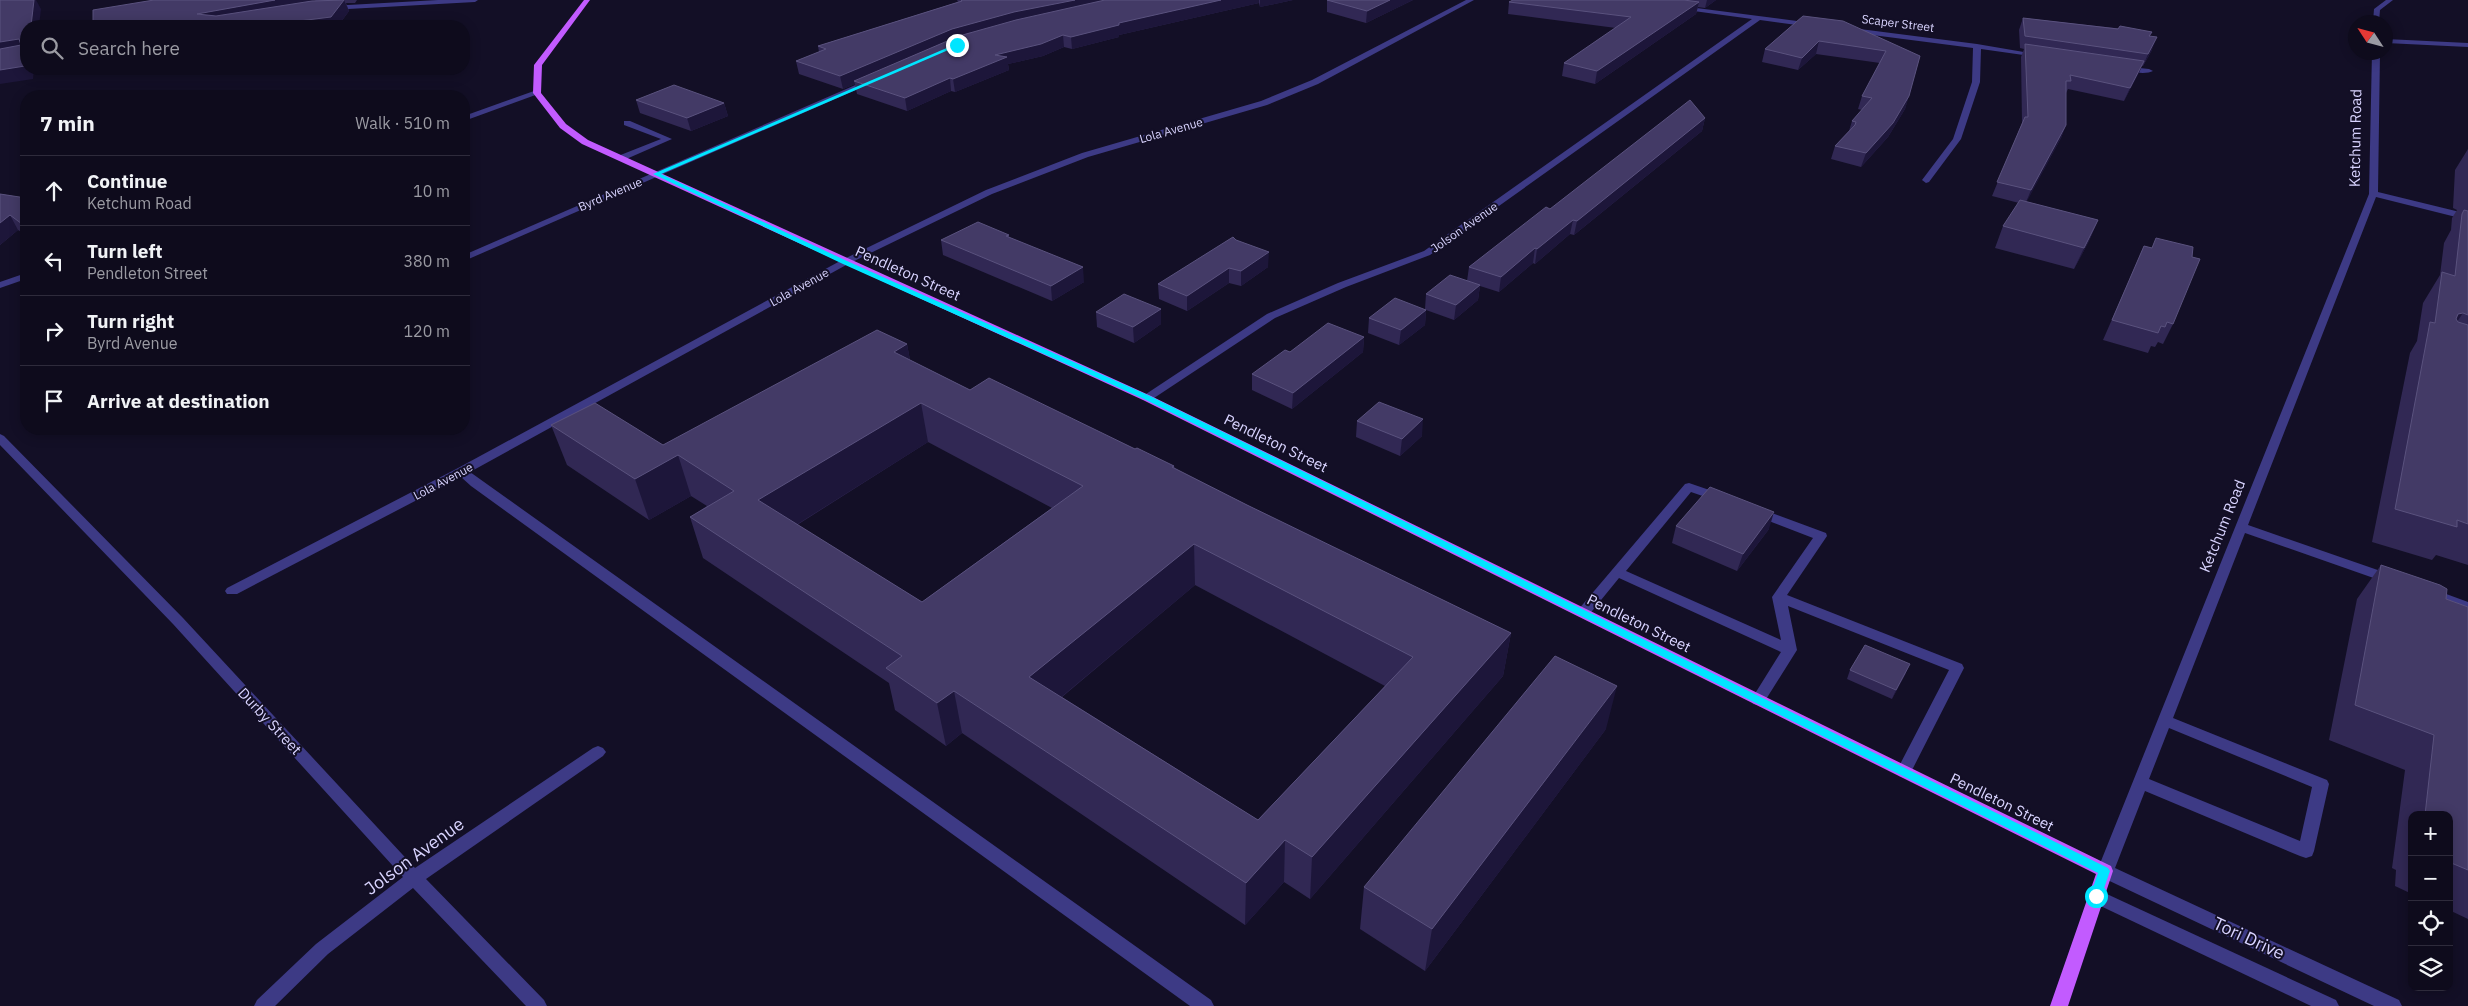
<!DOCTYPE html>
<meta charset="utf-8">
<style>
body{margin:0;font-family:"IBM Plex Sans",sans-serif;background:#171425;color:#f1f3f6}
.controls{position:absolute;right:15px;bottom:15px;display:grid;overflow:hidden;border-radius:10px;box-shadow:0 2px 12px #0003}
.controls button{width:45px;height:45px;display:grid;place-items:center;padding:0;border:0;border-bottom:1px solid #2e2b3b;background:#0e0b1c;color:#f1f3f6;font:25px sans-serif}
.compass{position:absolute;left:2348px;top:15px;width:45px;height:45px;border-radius:50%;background:#0e0b1c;box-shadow:0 2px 12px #0003;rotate:306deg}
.stop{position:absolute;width:15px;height:15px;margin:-11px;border:4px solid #00e5ff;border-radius:50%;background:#fff}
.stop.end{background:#00e5ff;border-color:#fff;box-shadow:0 1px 5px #0008}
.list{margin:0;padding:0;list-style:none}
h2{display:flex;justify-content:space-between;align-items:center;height:65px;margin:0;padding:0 20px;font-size:21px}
h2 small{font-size:16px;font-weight:400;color:#9b9ba3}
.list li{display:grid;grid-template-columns:32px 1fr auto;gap:15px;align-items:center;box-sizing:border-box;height:70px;padding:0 20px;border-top:1px solid #2e2b3b}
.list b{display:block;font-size:19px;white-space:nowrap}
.list p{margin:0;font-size:16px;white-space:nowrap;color:#9b9ba3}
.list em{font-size:16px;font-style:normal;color:#9b9ba3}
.icon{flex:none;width:28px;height:28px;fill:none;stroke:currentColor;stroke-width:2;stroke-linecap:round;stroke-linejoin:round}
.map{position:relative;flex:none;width:2468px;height:1006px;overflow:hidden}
.search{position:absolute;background:#0e0b1c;box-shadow:0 2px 12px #0003;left:20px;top:20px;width:450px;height:55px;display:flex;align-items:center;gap:12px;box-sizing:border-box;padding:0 18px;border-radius:20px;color:#9b9ba3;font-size:19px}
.panel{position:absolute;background:#0e0b1c;box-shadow:0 2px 12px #0003;left:20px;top:90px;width:450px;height:345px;border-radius:20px}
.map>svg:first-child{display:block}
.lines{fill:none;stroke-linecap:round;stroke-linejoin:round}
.minor{fill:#3d3a85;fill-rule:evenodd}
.major{fill:#c25bff;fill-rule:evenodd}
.wall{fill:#312854;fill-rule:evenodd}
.shaded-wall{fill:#1d163a}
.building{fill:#433a66;stroke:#5a527e;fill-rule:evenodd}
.route{fill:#00e5ff}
.labels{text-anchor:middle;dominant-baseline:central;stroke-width:4;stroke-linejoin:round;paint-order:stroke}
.far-street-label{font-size:12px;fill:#d9d4ff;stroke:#130f26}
.street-label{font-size:15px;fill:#d9d4ff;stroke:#130f26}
.near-street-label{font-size:18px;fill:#d9d4ff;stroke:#130f26}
</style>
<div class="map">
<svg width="2468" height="1006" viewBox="0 0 2468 1006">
<rect width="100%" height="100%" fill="#130f26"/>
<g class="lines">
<g class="minor">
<polygon points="438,0 478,0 475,2 330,10 327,8 330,6"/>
<polygon points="1466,0 1474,0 1318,84 1267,105 1088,157 992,194 848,264 470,472 1211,1000 1214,1006 1190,1006 471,486 461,477 237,594 227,594 225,591 227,588 458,468 842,260 986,190 1082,153 1261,101 1312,80"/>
<polygon points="2386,0 2393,0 2380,10 2379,22 2373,22 2374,9"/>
<polygon points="1681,6 1812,23 1816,25 1812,27 1760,20 1430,255 1346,287 1275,318 1151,400 1143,400 1141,398 1143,396 1267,314 1338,283 1424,251 1752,19 1679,9 1679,7"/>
<polygon points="1852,28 1977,44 2042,55 2038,57 1981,49 1980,82 1961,139 1929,182 1926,183 1922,180 1953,139 1972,82 1973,48 1849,32 1849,28"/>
<polygon points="2386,39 2468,43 2468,47 2386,43"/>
<path d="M2372 52H2380L2378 192 2468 214V220L2376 197 2248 525 2395 576 2397 579 2390 583 2385 582 2245 533 2173 718 2327 780 2329 784 2314 851 2312 856 2306 858 2300 856 2145 791 2115 868 2399 1000 2402 1006H2374L2099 876 2097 871 2369 194ZM2169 728 2312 787 2300 841 2149 779Z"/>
<path d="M2121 66 2149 69 2153 71C2146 75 2127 72 2120 68Z"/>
<polygon points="867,80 874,82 464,261 464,255"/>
<polygon points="534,91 541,93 464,121 464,116"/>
<polygon points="624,121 630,121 672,139 624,160 618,160 618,156 661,139 624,125"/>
<polygon points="26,273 26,279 0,288 0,282"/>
<polygon points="62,429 76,429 67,434 63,432"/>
<polygon points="0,434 4,436 183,618 415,868 593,748 598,746 603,748 606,752 603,756 426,879 544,1000 547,1006 526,1006 413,888 328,954 275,1006 254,1006 257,1000 316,944 403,877 173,624 0,445"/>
<polygon points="1689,483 1724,495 1726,498 1720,502 1691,492 1626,571 1781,640 1772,597 1813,538 1753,515 1751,512 1757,508 1761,509 1826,533 1827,536 1787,595 1962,664 1964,668 1909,776 1904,778 1899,776 1896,772 1949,670 1788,606 1797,650 1763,704 1758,705 1753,704 1751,700 1781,652 1619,578 1588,616 1578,616 1576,613 1578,610 1685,484"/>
<polygon points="2430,588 2468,602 2468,612 2425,596 2423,593 2425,590"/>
<polygon points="2096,889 2336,1000 2339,1006 2311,1006 2090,901 2088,896 2090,891"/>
</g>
<polygon class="major" points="584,0 590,0 542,65 541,93 566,124 588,140 1151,396 2111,866 2113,871 2068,1006 2050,1006 2096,874 1143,400 582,144 560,128 533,93 534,65"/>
</g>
<g class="wall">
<polygon points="154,0 357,0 355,3 346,3 349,11 338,26 93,26"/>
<polygon points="957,0 1293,0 1260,7 1259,3 1119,35 1119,37 1072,49 1064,47 1043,56 1008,64 1009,70 955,92 951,91 907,111 857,94 855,84 843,89 799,74 796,61 819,52 818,46 958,2"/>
<polygon points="1327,0 1413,0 1366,23 1327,12"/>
<polygon points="1513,0 1716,0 1705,8 1698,7 1696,14 1595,84 1562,76 1564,63 1616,28 1508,14 1509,2"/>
<polygon points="1803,16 1920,56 1905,109 1888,137 1861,167 1831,159 1835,146 1849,131 1852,121 1862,110 1858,109 1862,96 1880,63 1816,54 1798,70 1762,62 1765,49"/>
<polygon points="2023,18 2152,32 2150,36 2152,50 2143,66 2142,66 2124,101 2068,89 2066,93 2066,125 2061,138 2026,202 2098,220 2089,241 2074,269 1995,248 2003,226 2019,203 1992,196 2022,123 2021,57 2024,49 2020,48 2019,30"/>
<polygon points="636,100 724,103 728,116 691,131 640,113"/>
<polygon points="1705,118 1702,131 1574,235 1570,234 1535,264 1533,263 1499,292 1480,286 1478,300 1454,320 1426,310 1425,325 1399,345 1368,333 1369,318 1425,309 1426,294 1467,281 1469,267 1550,209"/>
<polygon points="2468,149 2468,565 2436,555 2432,560 2372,542 2410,353 2417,341 2423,303 2440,275 2444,243 2451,230 2452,218 2457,210 2453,208 2455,170"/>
<polygon points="0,194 26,198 26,235 18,230 0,245"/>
<polygon points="1009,235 1009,237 1084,282 1052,301 943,255 941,240"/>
<polygon points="1236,240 1268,267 1241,286 1229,283 1187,311 1159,299 1158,284"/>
<polygon points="2144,246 2173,324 2163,344 2158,342 2155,347 2151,346 2148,353 2103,340"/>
<polygon points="1096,312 1161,324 1134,343 1097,327"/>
<polygon points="1364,337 1363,352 1292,409 1252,390 1252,374 1290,352"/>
<path d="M907 344 910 360 970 390 1135 449 1174 466 1175 469 1247 505 1511 633 1503 676 1310 899 1284 882 1245 925 962 733 946 746 895 710 889 683 703 558 690 517 707 506 691 496 649 520 567 465 551 425 663 445ZM928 442 1052 508 922 602 797 525ZM1195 585 1385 686 1258 820 1062 697Z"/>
<polygon points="1357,421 1422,436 1400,456 1356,437"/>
<polygon points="1676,526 1769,529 1737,571 1672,543"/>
<polygon points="2381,565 2446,599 2468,607 2468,919 2449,910 2449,815 2412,815 2412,894 2395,886 2396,870 2392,868 2405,770 2329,740 2357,599"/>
<polygon points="1850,670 1906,673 1892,699 1847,679"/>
<polygon points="1606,729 1425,971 1360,929 1364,887"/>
</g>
<g class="shaded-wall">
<polygon points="34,0 36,0 41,9 39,26 31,26"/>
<polygon points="275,0 315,0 317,5 203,26 197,14"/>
<polygon points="344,0 349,11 338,26 259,26"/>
<polygon points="1075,0 1135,0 854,81 855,84 843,89 840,76 952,29 1014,12"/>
<polygon points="1221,0 1259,0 1259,3 1119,35 1119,23"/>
<polygon points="1260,0 1293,0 1260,7"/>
<polygon points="1390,0 1413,0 1366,23 1367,11"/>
<polygon points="1707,0 1716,0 1705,8"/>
<polygon points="1699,2 1696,14 1595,84 1597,71"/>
<polygon points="1119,25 1119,37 1072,49 1071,37"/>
<polygon points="1063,35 1064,47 1043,56 1008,64 1009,70 955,92 953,79 995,55"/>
<polygon points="2157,37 2152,50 2143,66 2148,54"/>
<polygon points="19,39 26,51 0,55 0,42"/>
<polygon points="1819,41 1816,54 1798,70 1802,58"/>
<polygon points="26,60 26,69 34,69 33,79 0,84 0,70"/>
<polygon points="2144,61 2139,73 2124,101 2130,88"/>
<polygon points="950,78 951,91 907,111 905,98"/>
<polygon points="1909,96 1905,109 1888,137 1861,167 1866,153"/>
<polygon points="724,103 728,116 691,131 687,118"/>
<polygon points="1705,118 1702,131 1574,235 1577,221"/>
<polygon points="2066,125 2061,138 2025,205 2031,190"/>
<polygon points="464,208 470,223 464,225"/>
<polygon points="10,215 18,230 0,245 0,223"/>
<polygon points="1573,220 1570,234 1535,264 1537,249"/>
<polygon points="2098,220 2089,241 2074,269 2084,248"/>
<polygon points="1535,248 1533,263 1499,292 1501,277"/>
<polygon points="1269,252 1268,267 1241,286 1241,271"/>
<polygon points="1083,267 1084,282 1052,301 1051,286"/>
<polygon points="1229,268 1229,283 1187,311 1187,296"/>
<polygon points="1480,285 1478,300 1454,320 1456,305"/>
<polygon points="1161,309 1161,324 1134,343 1133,327"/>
<polygon points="1426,310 1425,325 1399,345 1401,330"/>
<polygon points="2463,313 2442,344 2458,314"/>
<polygon points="1364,337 1363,352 1292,409 1293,393"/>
<polygon points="907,344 914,383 894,352"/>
<polygon points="921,403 928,442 769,542 758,500"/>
<polygon points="1423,419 1422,436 1400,456 1402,439"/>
<polygon points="678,455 691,496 649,520 635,479"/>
<polygon points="1774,512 1769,529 1737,571 1743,554"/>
<polygon points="1194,544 1195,585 1035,719 1029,677"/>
<polygon points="1511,633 1503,676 1310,899 1312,857"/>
<polygon points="1910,664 1906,673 1892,699 1896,690"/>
<polygon points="1617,686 1606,729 1425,971 1432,929"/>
<polygon points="954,691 962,733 946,746 937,703"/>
<polygon points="1285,840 1284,882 1245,925 1246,883"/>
</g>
<g class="building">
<polygon points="0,0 34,0 31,26 26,26 26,60 25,66 0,70 0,49 21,45 19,39 0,42"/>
<polygon points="154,0 275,0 197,14 216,16 312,1 344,0 331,17 259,26 93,26 93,10"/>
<polygon points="961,0 1075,0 1014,12 952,29 840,76 796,61 826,49 818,46 962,1"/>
<polygon points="1105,0 1221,0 1119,23 1119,25 1071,37 1063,35 1041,44 995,55 1007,57 953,79 950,78 905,98 854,81 959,36 1016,20"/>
<polygon points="1327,0 1390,0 1367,11"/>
<polygon points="1513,0 1684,0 1699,2 1597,71 1564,63 1631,17 1509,2"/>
<polygon points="1803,16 1843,21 1920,56 1909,96 1893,123 1866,153 1835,146 1855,125 1856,122 1852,121 1872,98 1862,96 1886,51 1819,41 1802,58 1765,49"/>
<polygon points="2023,18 2118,29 2120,26 2152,32 2149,36 2157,37 2148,54 2025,36"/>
<polygon points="2025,44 2144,61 2130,88 2070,75 2071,81 2066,81 2066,125 2031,190 1997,182 2025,117 2028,117"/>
<polygon points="674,85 724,103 687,118 636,100"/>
<polygon points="1690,100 1705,118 1577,221 1573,220 1537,249 1535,248 1501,277 1469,267 1546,207 1550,209"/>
<polygon points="0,194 26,198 26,227 10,215 0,223"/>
<polygon points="2020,200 2098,220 2084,248 2003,226"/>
<polygon points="2464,210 2468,211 2468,315 2463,313 2458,314 2456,319 2458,322 2468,325 2468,524 2457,520 2457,527 2395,509 2430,322 2435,323 2442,272 2455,276 2462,214"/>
<polygon points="978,222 1009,235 1006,236 1083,267 1051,286 941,240"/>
<polygon points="1233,237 1236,240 1269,252 1241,271 1229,268 1187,296 1158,284"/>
<polygon points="2156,238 2193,247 2192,257 2200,259 2173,324 2167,322 2165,327 2161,326 2158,333 2112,320 2144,246 2152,248"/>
<polygon points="1450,275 1480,285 1456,305 1426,294"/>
<polygon points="1124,294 1161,309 1133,327 1096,312"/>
<polygon points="1395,298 1426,310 1401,330 1369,318"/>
<polygon points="1328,323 1364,337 1293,393 1252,374 1285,350 1290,352"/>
<path d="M877 330 907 344 894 352 970 390 989 378 1135 449 1137 448 1174 466 1172 467 1247 505 1511 633 1312 857 1285 840 1246 883 954 691 937 703 886 668 902 656 690 517 734 491 678 455 635 479 551 425 595 403 663 445ZM921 403 1083 486 922 602 758 500ZM1194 544 1413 657 1258 820 1029 677Z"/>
<polygon points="1379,402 1423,419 1402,439 1357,421"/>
<polygon points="1710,487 1774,512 1743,554 1676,526"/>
<polygon points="2381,565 2440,585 2447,589 2446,599 2468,607 2468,870 2449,862 2449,815 2425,815 2434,735 2355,705"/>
<polygon points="1865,645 1910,664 1896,690 1850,670"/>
<polygon points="1555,656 1617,686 1432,929 1364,887"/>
</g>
<polygon class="route" points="956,44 960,45 661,174 847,261 1150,396 2108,868 2110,871 2100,900 2092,900 2090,896 2098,873 1144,399 843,264 653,174"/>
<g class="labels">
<g class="far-street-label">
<text transform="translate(1898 23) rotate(7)">Scaper Street</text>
<text transform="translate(1171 130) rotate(-16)">Lola Avenue</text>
<text transform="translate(610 194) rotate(-23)">Byrd Avenue</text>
<text transform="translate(1464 227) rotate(-35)">Jolson Avenue</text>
<text transform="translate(799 287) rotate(-29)">Lola Avenue</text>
<text transform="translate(443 481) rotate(-28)">Lola Avenue</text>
</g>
<g class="street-label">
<text transform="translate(2355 138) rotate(-89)">Ketchum Road</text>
<text transform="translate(908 273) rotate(24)">Pendleton Street</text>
<text transform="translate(1276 443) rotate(26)">Pendleton Street</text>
<text transform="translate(2222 526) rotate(-68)">Ketchum Road</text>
<text transform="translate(1639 623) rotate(26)">Pendleton Street</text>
<text transform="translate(270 721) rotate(47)">Durby Street</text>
<text transform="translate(2002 802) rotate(26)">Pendleton Street</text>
</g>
<g class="near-street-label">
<text transform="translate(414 856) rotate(-36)">Jolson Avenue</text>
<text transform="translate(2249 938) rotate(25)">Tori Drive</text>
</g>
</g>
</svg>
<div class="controls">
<button>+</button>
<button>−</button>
<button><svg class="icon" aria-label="locate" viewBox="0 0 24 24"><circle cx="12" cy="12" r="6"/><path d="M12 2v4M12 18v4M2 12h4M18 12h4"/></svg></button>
<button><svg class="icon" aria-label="layers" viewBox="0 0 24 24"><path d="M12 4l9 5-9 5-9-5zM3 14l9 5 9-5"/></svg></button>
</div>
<svg class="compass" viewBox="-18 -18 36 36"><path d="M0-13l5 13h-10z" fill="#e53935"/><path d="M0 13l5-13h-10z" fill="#9b9ba3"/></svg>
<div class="stop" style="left:2096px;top:896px"></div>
<div class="stop end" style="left:957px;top:45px"></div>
<div class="search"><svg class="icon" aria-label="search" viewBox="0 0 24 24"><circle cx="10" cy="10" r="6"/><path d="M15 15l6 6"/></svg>Search here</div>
<section class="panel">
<h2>7 min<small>Walk · 510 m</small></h2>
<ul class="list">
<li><svg class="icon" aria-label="ahead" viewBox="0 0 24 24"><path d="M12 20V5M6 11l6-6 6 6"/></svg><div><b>Continue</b><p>Ketchum Road</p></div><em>10 m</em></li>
<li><svg class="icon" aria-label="left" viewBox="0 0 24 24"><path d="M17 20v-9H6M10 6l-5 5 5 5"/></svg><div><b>Turn left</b><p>Pendleton Street</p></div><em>380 m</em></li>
<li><svg class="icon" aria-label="right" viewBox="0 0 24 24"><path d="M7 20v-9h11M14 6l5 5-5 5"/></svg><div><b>Turn right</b><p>Byrd Avenue</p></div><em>120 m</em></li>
<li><svg class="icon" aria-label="arrive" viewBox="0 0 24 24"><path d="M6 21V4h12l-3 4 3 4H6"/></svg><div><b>Arrive at destination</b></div></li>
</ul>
</section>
</div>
